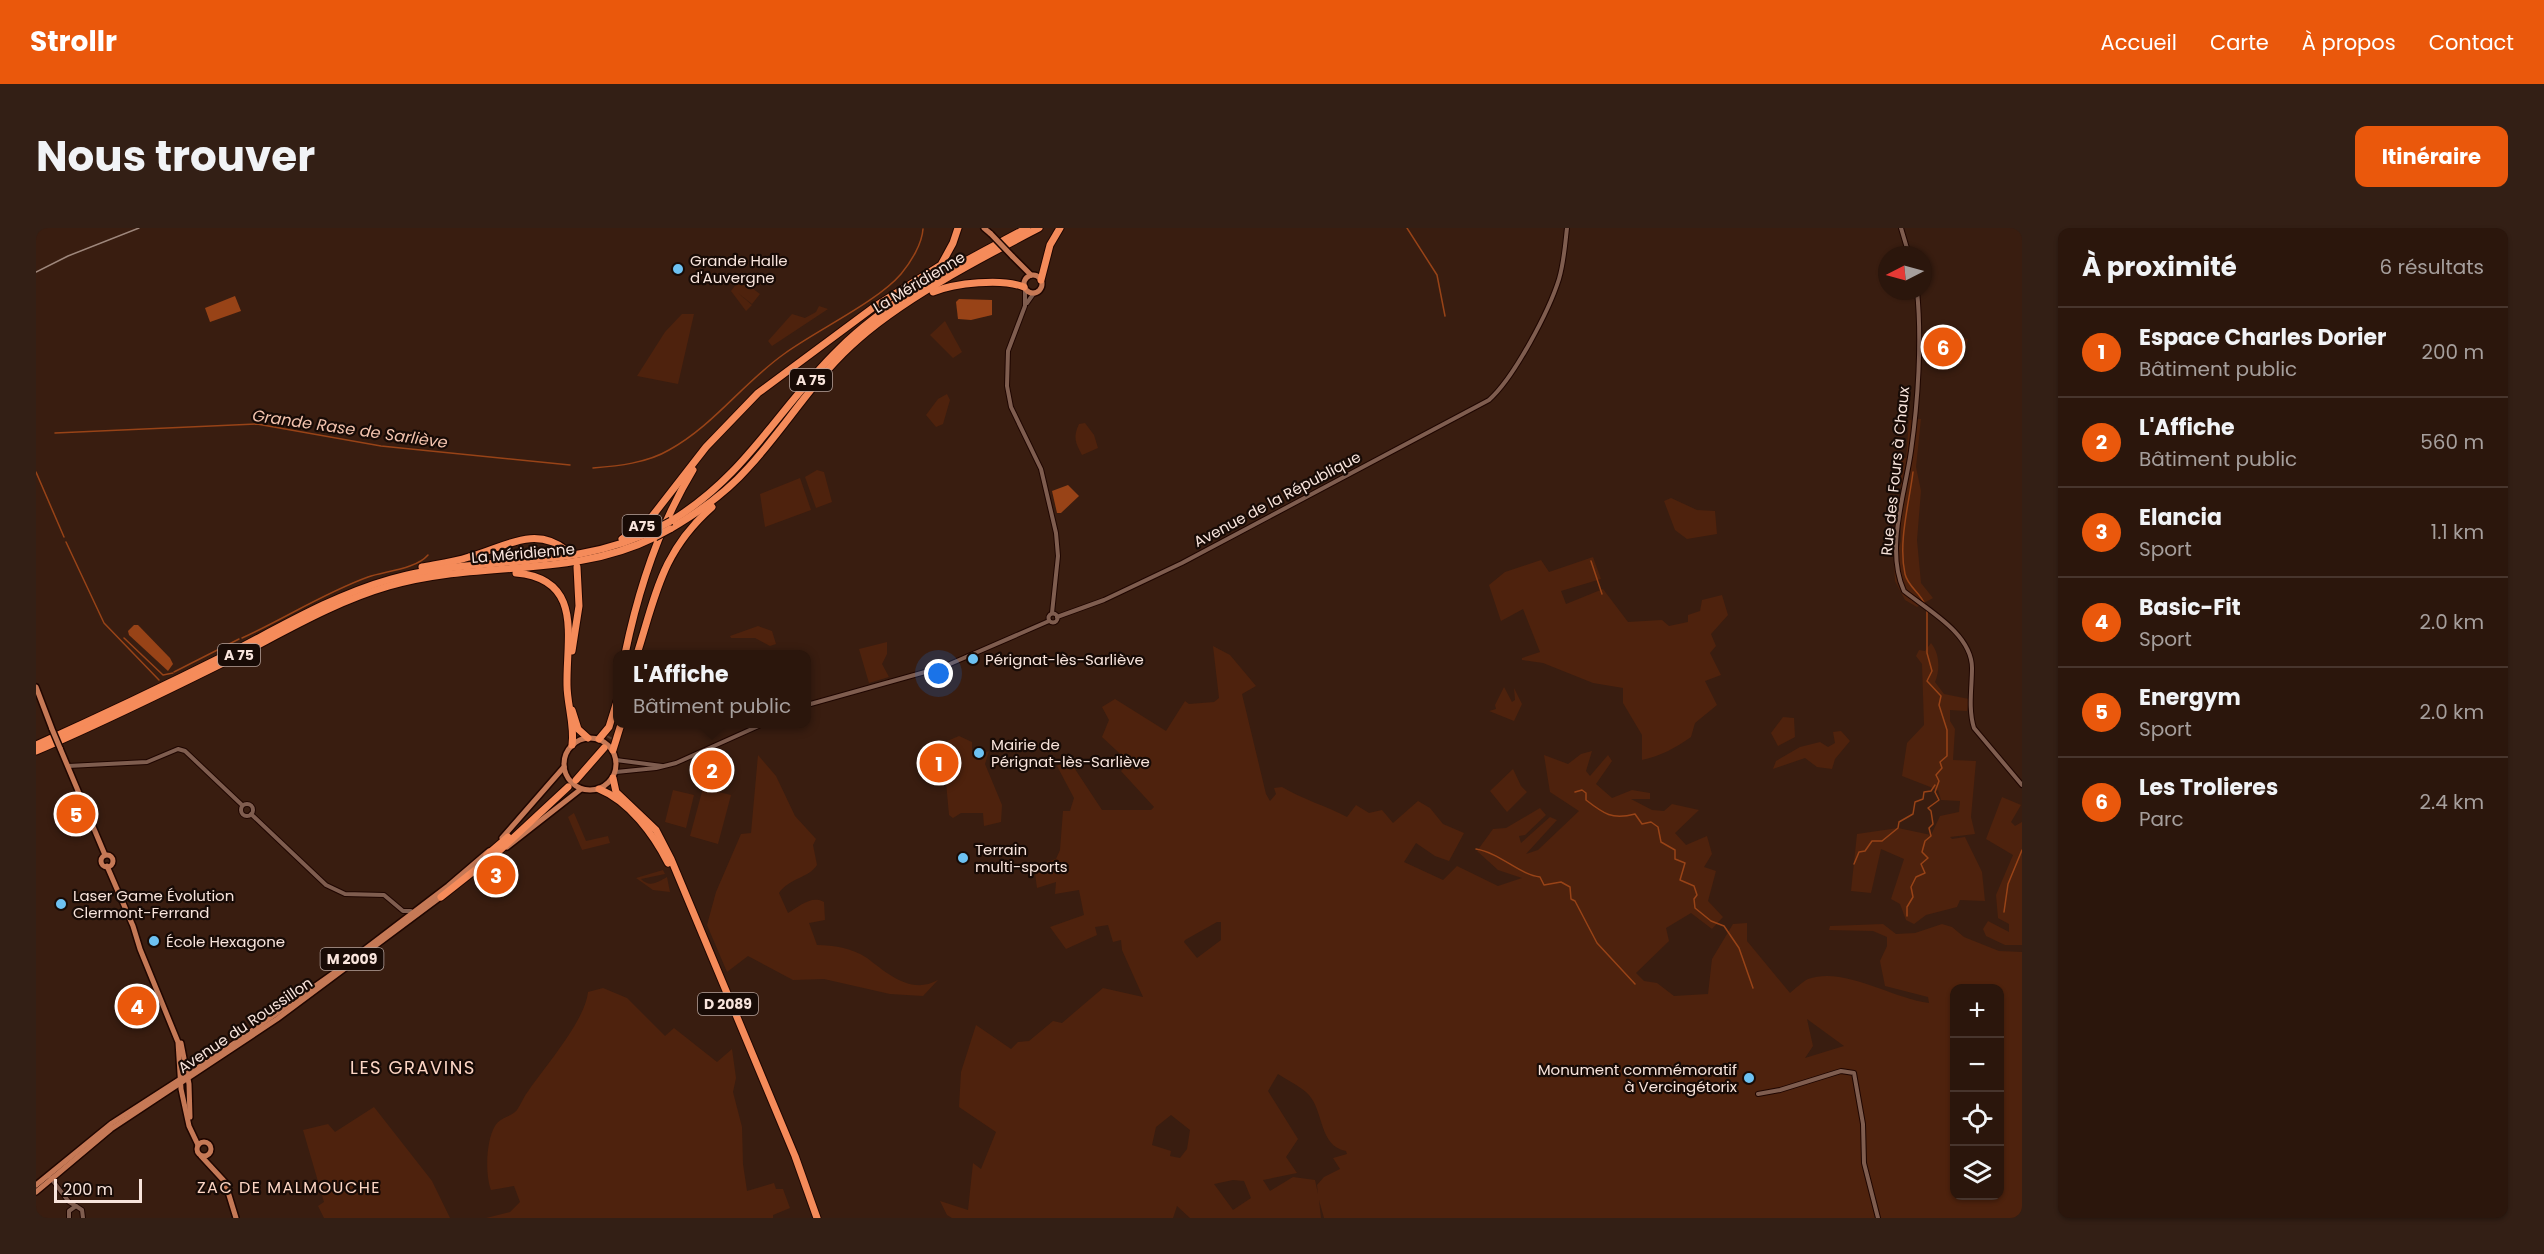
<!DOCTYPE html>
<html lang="fr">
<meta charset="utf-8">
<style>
body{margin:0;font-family:Poppins,sans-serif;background:#331f15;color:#f1f3f6}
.controls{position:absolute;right:18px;bottom:18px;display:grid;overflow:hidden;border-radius:12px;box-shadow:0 2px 4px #0004}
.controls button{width:54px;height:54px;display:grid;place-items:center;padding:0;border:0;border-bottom:2px solid #47352d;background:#2b160c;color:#f1f3f6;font:30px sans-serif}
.compass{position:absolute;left:1842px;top:18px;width:54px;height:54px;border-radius:50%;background:#2b160c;box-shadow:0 2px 4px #0004;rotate:264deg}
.scale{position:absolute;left:18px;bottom:15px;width:88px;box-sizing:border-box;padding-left:6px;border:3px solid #f8e4dc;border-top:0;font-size:16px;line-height:21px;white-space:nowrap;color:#f8e4dc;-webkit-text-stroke:4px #180b06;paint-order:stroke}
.you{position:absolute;left:903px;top:446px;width:21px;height:21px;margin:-15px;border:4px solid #fff;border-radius:50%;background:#1a73e8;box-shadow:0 0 0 9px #1a73e833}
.badge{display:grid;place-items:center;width:39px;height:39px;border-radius:50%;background:#ea580c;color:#fff;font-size:20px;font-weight:700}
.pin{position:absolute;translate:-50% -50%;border:3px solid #fff;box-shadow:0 2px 6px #0006}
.popup{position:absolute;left:577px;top:422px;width:198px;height:78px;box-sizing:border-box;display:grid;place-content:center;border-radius:12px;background:#2b160c;filter:drop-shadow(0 2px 4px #0005);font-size:20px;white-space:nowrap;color:#a69f9d}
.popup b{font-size:22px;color:#f1f3f6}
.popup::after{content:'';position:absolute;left:50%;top:100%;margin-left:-12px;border:12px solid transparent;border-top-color:#2b160c}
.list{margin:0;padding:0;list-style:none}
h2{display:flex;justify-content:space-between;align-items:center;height:78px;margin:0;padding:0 24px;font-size:26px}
h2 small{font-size:20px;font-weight:400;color:#a69f9d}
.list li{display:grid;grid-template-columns:39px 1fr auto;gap:18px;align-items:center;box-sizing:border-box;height:90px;padding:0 24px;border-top:2px solid #47352d}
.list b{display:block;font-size:22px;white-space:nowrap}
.list p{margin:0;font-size:20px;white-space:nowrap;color:#a69f9d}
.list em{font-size:20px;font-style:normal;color:#a69f9d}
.icon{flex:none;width:33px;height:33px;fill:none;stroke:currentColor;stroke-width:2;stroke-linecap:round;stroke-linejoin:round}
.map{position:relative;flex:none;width:1986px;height:990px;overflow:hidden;border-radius:12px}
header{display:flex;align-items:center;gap:36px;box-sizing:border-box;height:84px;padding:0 30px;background:#ea580c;color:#fff}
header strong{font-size:28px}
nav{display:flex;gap:33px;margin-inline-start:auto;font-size:21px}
.intro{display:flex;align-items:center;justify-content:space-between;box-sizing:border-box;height:144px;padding:0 36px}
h1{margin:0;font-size:42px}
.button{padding:15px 27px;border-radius:12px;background:#ea580c;color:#fff;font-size:21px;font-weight:700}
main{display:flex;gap:36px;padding:0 36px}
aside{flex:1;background:#2b160c;border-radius:12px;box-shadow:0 2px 4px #0004}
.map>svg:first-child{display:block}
.green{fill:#4e220d;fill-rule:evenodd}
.water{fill:#984317}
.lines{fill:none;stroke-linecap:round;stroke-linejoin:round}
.stream{stroke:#984317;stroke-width:1.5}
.highway-tunnel{stroke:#563b2f;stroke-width:7;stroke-dasharray:7 3.5;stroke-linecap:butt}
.minor-casing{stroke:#1f0600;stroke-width:6}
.major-casing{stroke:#1f0600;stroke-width:8}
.highway-casing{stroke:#1f0600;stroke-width:9}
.minor{stroke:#7f5d4f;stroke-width:4}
.major{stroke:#c67956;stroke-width:5}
.highway{stroke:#f58b5a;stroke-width:7}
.rail{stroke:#9e877c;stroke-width:1.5}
.major-bridge-casing{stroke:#1f0600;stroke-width:8;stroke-linecap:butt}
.highway-bridge-casing{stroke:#1f0600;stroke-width:9;stroke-linecap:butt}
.major-bridge{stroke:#c67956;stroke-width:5}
.highway-bridge{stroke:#f58b5a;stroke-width:7}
.poi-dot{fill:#6dc2f3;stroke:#180b06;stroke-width:2}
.labels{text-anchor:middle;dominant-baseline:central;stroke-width:4.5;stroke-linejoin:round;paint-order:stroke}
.shield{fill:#180b06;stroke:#b5a39c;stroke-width:1.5}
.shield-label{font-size:14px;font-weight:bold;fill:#f8e4dc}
.poi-label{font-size:15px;fill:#f8e4dc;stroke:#180b06;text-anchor:start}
.street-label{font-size:15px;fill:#f8e4dc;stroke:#180b06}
.water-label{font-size:16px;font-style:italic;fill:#f3c3ae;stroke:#180b06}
.neighbourhood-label{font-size:16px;letter-spacing:1.5px;fill:#fcd5c4;stroke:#180b06}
.quarter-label{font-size:18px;letter-spacing:1.5px;fill:#fcd5c4;stroke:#180b06}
</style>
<header>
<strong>Strollr</strong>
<nav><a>Accueil</a><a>Carte</a><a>À propos</a><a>Contact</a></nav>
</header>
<div class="intro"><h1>Nous trouver</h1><a class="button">Itinéraire</a></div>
<main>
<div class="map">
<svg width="1986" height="990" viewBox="0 0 1986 990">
<rect width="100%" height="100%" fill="#391d10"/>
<g class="green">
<polygon points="704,51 724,66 716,76 702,65 716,77 710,83 695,63"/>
<polygon points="783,78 792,81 736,118 732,113 756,86 769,90 780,84"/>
<polygon points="646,86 658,86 642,156 601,148 629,104"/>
<polygon points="909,93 926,124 917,130 894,107"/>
<polygon points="1884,106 1908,106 1932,111 1925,136 1884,128"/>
<polygon points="911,166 914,172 907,196 900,199 890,187 902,171"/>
<polygon points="1885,191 1880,239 1885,263 1881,312 1885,355 1897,370 1881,379 1869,372 1859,353 1858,336 1865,313 1865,236 1855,235 1855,228 1870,230 1873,192"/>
<path d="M1049 195 1058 207 1062 220 1046 227C1039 214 1037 209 1043 196Z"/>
<polygon points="781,242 788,244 796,274 780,280 769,249"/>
<polygon points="764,250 775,282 729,299 724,266"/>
<polygon points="1635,270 1661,282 1679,283 1681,306 1651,311 1639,302 1628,273"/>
<path d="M1557 329 1565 351 1525 363 1530 376 1567 361 1592 394 1626 392 1633 398 1652 394V387L1664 383 1666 372 1686 367 1692 387 1675 406 1680 418 1674 425 1685 447 1669 453 1681 477 1659 495 1655 509C1639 520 1625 528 1606 532V507L1587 475V460L1557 455 1507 435 1486 432V430L1504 424 1487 381 1465 393 1453 357 1469 344 1505 332 1513 344Z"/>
<polygon points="722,398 736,403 740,416 734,418 719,410 695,410 694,408"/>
<polygon points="851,414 851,426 846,436 853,449 833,455 823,421"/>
<path d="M1895 415C1904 426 1904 442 1899 454L1908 466 1933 471 1931 483 1914 482V493L1919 501 1917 532 1940 533 1935 589 1939 606 1914 609 1916 611 1929 609 1946 644 1949 673 1924 672 1921 679 1890 687 1878 696 1870 692 1864 676 1855 671 1868 631 1845 621 1835 665 1815 663 1821 606 1862 600 1895 607 1904 588 1923 584 1924 573 1905 572 1902 562 1866 548 1871 515 1888 497 1886 436 1880 428 1883 422 1889 423Z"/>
<path d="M1177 418 1194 427 1220 458 1206 466 1230 566 1234 573 1240 566 1238 560 1246 559C1266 571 1290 578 1311 589L1320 577 1333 585 1346 582 1357 595 1382 573 1394 580 1407 596 1428 605 1413 633 1399 628 1380 615 1368 634 1407 652 1421 638 1462 658 1486 650 1462 642 1441 623 1457 601 1470 600 1504 580 1510 587 1489 607 1483 608 1485 615 1514 589 1521 592 1490 626 1502 622 1543 583 1514 564 1508 527 1532 536 1545 526 1556 523 1550 543 1554 548 1572 527 1576 533 1560 556 1576 570 1596 562 1614 565V571H1595L1616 582 1628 583 1636 576 1663 582 1639 605 1650 617 1671 608 1676 626 1668 639 1680 643 1672 673 1687 689 1676 701 1655 685 1630 700 1633 713 1600 745 1608 753 1621 755 1638 768 1672 766 1676 731 1697 696 1711 695V713L1754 765C1759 761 1766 754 1772 751 1808 738 1855 770 1893 775L1892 769 1849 758 1844 733 1851 718V709L1837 703 1793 702 1794 698 1847 696 1860 706 1879 705 1906 696 1916 699 1928 709 1963 723 1986 724V990H1288L1283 972 1285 990H1154L1141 978 1137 990H916L911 987 904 973 932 982 937 935 945 941 960 904 923 879 925 844 940 797 975 821 982 814 993 813 1017 793 1026 795 1067 760 1107 769 1086 722 1085 712 1077 714 1072 697 1059 699 1061 707 1030 721 1014 699 1048 687 1043 662 1019 666 1020 654 1001 660 998 638 1020 631 1024 622 1027 583H1034L1038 570 1021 538 1028 531 1035 535 1066 582H1115L1118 579 1085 543 1094 535 1066 509 1073 492 1066 479 1079 471 1130 503 1149 473 1153 476 1178 474 1183 470ZM1181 694H1185V712L1161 730 1148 714 1149 712ZM1918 760H1964V968H1918ZM1771 791 1808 818 1769 830 1777 818ZM1242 846C1251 852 1266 859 1273 867 1288 884 1283 918 1310 923L1311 926 1297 930 1304 941 1288 949 1281 957 1282 966 1279 952 1257 949 1234 963 1227 952 1261 945 1250 929 1262 911 1232 863ZM1135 887 1154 902 1151 921 1144 930 1134 928 1135 923 1116 917 1120 899ZM1197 952 1208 953 1215 970 1197 982 1178 956Z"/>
<polygon points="1468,459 1476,474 1479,472 1478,460 1486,476 1478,493 1453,483 1460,481 1459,477"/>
<polygon points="1747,489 1758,490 1759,509 1742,518 1735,505"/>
<polygon points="1805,503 1814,513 1799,531 1796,541 1781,539 1769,530 1737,541 1740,533 1764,519 1784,514 1792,519 1799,515 1797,504"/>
<polygon points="923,508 936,514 936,524 940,528 953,523 949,536 966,577 965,594 948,598 947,585 925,585 917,590 913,587 909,543 904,540 883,543 883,539 896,537 895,531 883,533 881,527 898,527 898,520 905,520 909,514"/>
<path d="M722 527 740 548 759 588 780 611 777 617 781 637C773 650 753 650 743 665L752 685C763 679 775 667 788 674L789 692 773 695 781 717C797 717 816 720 831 730 852 746 875 767 902 752L887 768 854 766 788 751 757 752 712 728 691 744 671 697 680 664 705 606 715 605Z"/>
<polygon points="1477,541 1485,558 1491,564 1471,584 1454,563"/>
<polygon points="667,560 695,567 682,616 654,608"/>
<polygon points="637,562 658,567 650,600 629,594"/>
<polygon points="1966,569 1985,577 1975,594 1979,598 1986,594 1986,717 1969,717 1950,708 1947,701 1952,693 1973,704 1973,696 1962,690 1960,667 1977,627 1950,611"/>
<polygon points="538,585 550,613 572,608 574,615 546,622 532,589"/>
<path d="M627 642 629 646 605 651C614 660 622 654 631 649L634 664 617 662 600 650Z"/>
<path d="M567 760 591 770 629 808 638 800 681 834 696 821 700 850 697 864 706 899 707 936 711 963 738 955 740 961H747L754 980 737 987V990H450L474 984 484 974 478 958 455 962C449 946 450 913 459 898 464 889 475 889 481 882 485 876 488 868 493 862 510 837 549 793 552 764Z"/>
<polygon points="338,879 396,953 414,990 288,990 282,978 288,974 267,902 292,896 299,904"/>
</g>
<g class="water">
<polygon points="199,68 205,83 174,94 169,80"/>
<polygon points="923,71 956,72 956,87 935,92 922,91 920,74"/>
<polygon points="1032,257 1043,268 1025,285 1021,285 1016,263"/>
<polygon points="98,397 102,397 134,430 137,436 132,443 93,407 92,403"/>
</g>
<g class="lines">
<g class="stream">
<polyline points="1371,0 1401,47 1409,88"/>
<polyline points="19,205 221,196 345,218 534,237"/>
<path d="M557 240C582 238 611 235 633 222 677 198 707 155 748 126 781 102 841 74 865 46 875 34 886 16 887 1"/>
<polyline points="0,244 28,309"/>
<path d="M1877 244C1873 276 1862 314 1869 346 1872 359 1885 365 1889 377"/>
<polyline points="30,314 68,395 123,452"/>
<polyline points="1555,333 1566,366"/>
<polyline points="88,410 127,447 137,445"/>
<path d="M206 410C248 391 288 365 332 349 350 343 380 341 392 327"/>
<polyline points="138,444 203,411"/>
<path d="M1539 564 1546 562 1550 565V572C1568 586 1576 592 1599 586L1606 596 1615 594 1622 599 1625 614 1639 622V631L1649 635 1644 652 1658 658 1661 667 1658 671 1659 680 1675 693 1688 698 1703 720 1717 760"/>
<path d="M1440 621C1464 625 1484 647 1504 649L1508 657 1525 654 1534 659 1535 671 1539 673 1561 715 1599 756"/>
<polyline points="1818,636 1823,624 1829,623 1836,613 1846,613 1862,600 1863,594 1877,586 1879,574 1887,571 1888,564 1895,563 1899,557"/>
<polyline points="1968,684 1972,656 1986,622"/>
<polyline points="1871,688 1871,679 1877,669 1875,659 1880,649 1889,645 1885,636 1892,630 1886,624 1889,613 1895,608 1893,600 1897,596 1895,583 1892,580 1903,572 1899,564 1903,553 1900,547 1906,540 1904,534 1911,528 1911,502 1903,477 1905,468 1891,453 1896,443 1891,425 1891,382"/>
</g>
<polyline class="highway-tunnel" points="567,519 573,508"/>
<g class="minor-casing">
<g id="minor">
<polyline points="1865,0 1873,27"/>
<polyline points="989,62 989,78 972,123 971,158 975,179 1005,241 1020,305 1022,328 1016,385"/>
<path d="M1881 63C1886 112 1882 174 1875 223 1869 266 1849 321 1868 363 1892 382 1936 406 1936 440 1936 459 1932 481 1938 500L1986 557"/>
<polyline points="991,75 998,65"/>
<circle cx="1017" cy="390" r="4.5"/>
<path d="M1021 389 1068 372 1146 335 1453 172C1478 150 1513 83 1523 51 1528 34 1529 17 1531 0"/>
<polyline points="771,477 907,439 1013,393"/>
<polyline points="580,532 626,538"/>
<polyline points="32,538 111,534 142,521 149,523 206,577"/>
<polyline points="580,544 620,540 640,535 727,496"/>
<circle cx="211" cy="582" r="6"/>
<polyline points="215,586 290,657 309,666 348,667 367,683 375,683"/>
<polyline points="1722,866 1744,862 1805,843 1818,845 1827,896 1828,935 1842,990"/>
<polyline points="14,949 33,974 40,978"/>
<polyline points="33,990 33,983 40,978 46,982 47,990"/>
</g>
</g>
<g class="major-casing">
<g id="major">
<polyline points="948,0 955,6"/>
<polyline points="976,28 995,47"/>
<circle cx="997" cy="56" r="9"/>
<polyline points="0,459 16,501"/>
<circle cx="554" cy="536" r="26"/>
<polyline points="24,520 69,627"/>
<polyline points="466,610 528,539"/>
<polyline points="471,619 545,561"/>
<circle cx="71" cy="633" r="6"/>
<polyline points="71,638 97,698 104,721 142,814 145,861 153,898 162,917"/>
<polyline points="145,815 153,856 154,889"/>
<circle cx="168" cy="921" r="7"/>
<polyline points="165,928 189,954 200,990"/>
<polyline points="0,957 76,895 183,826 299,744 412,658 453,623"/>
<polyline points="0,964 75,901 241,791 406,668"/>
</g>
</g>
<g class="highway-casing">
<g id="highway">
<polyline points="1005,52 1014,17 1024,0"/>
<path d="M897 64C919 55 966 50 988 59"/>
<path d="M635 293C711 247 742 180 803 121 855 69 926 35 991 0"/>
<path d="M634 301C663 284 690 265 712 240 748 201 776 154 815 118 862 73 945 30 1003 0"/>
<polyline points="586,311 614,291 670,219 722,165 838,79 905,37 917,15 922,0"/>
<path d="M386 339C402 336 418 334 433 329 467 320 499 296 531 323"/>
<path d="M480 345C548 351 530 410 531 457 531 476 539 498 536 517"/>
<polyline points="536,423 543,378 541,339"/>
<path d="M589 426C602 363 623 298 657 242"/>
<path d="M601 426C620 366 626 323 676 279"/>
<polyline points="536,482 542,501 552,510"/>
<polyline points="563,511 573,499 582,470"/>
<path d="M0 517C65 488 130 457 194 425 246 398 298 367 355 351 444 326 538 344 622 300"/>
<polyline points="577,522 585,496"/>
<path d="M0 523C70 493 137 460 205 426 253 401 301 373 353 358 441 332 535 351 619 309"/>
<polyline points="577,550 580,564 620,602 635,631 759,928 781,990"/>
<polyline points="540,552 568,520"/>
<path d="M563 561C593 573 618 607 632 635"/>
<polyline points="451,627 472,609"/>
<polyline points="405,669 462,624 532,559"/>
</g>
</g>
<use href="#minor" class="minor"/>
<use href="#major" class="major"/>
<use href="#highway" class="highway"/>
<polyline class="rail" points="0,44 32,28 103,0"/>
<g class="major-bridge-casing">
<g id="major-bridge">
<polyline points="955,6 976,28"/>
<polyline points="16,501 24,520"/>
</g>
</g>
<g class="highway-bridge-casing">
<g id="highway-bridge">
<polyline points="622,300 635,293"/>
<polyline points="619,309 634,301"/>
</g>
</g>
<use href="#major-bridge" class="major-bridge"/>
<use href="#highway-bridge" class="highway-bridge"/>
</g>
<g class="poi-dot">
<circle cx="642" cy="41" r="6"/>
<circle cx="937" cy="431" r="6"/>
<circle cx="943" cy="525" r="6"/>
<circle cx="927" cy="630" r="6"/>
<circle cx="25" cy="676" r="6"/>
<circle cx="118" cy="713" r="6"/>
<circle cx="1713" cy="850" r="6"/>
</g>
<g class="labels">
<g class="shield">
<rect x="754" y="141" width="42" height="22" rx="4.5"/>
<rect x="586.5" y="287" width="39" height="22" rx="4.5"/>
<rect x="182" y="416" width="42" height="22" rx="4.5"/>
<rect x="284.5" y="720" width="63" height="22" rx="4.5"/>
<rect x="662" y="765" width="60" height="22" rx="4.5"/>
</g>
<g class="shield-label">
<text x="775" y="152">A 75</text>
<text x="606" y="298">A75</text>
<text x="203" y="427">A 75</text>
<text x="316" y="731">M 2009</text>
<text x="692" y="776">D 2089</text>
</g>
<g class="poi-label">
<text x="654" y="32">Grande Halle<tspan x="654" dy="17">d'Auvergne</tspan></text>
<text x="949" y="431">Pérignat-lès-Sarliève</text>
<text x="955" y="516">Mairie de<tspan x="955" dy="17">Pérignat-lès-Sarliève</tspan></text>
<text x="939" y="621">Terrain<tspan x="939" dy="17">multi-sports</tspan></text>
<text x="37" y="667">Laser Game Évolution<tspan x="37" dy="17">Clermont-Ferrand</tspan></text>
<text x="130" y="713">École Hexagone</text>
<text x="1701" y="841" text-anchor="end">Monument commémoratif<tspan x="1701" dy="17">à Vercingétorix</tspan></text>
</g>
<g class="street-label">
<text transform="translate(883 54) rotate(-31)">La Méridienne</text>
<text transform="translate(1859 243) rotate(-84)">Rue des Fours à Chaux</text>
<text transform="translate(1241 271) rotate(-28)">Avenue de la République</text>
<text transform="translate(487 325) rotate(-5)">La Méridienne</text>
<text transform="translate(209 797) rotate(-34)">Avenue du Roussillon</text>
</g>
<g class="water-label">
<text transform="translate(314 201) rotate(8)">Grande Rase de Sarliève</text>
</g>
<g class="neighbourhood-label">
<text x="253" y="959">ZAC DE MALMOUCHE</text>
</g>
<g class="quarter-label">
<text x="377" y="839">LES GRAVINS</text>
</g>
</g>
</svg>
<div class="controls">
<button>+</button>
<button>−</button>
<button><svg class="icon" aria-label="locate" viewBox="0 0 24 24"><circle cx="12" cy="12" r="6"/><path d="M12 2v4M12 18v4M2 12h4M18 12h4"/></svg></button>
<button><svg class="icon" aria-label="layers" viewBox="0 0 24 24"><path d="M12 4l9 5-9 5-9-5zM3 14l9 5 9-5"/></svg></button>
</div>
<svg class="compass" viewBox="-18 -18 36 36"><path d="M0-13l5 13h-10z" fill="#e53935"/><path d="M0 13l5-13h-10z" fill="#a69f9d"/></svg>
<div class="scale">200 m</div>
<div class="you"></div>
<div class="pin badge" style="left:903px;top:535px">1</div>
<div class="pin badge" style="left:676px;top:542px">2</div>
<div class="popup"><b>L'Affiche</b>Bâtiment public</div>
<div class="pin badge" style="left:460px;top:647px">3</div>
<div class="pin badge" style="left:101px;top:778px">4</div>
<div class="pin badge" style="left:40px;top:586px">5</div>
<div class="pin badge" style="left:1907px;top:119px">6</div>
</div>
<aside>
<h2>À proximité<small>6 résultats</small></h2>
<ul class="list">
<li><span class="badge">1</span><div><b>Espace Charles Dorier</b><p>Bâtiment public</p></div><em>200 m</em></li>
<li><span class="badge">2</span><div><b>L'Affiche</b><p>Bâtiment public</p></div><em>560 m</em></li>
<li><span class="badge">3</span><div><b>Elancia</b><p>Sport</p></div><em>1.1 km</em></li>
<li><span class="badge">4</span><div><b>Basic-Fit</b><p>Sport</p></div><em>2.0 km</em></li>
<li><span class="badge">5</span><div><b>Energym</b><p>Sport</p></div><em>2.0 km</em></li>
<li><span class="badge">6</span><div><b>Les Trolieres</b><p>Parc</p></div><em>2.4 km</em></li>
</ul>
</aside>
</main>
